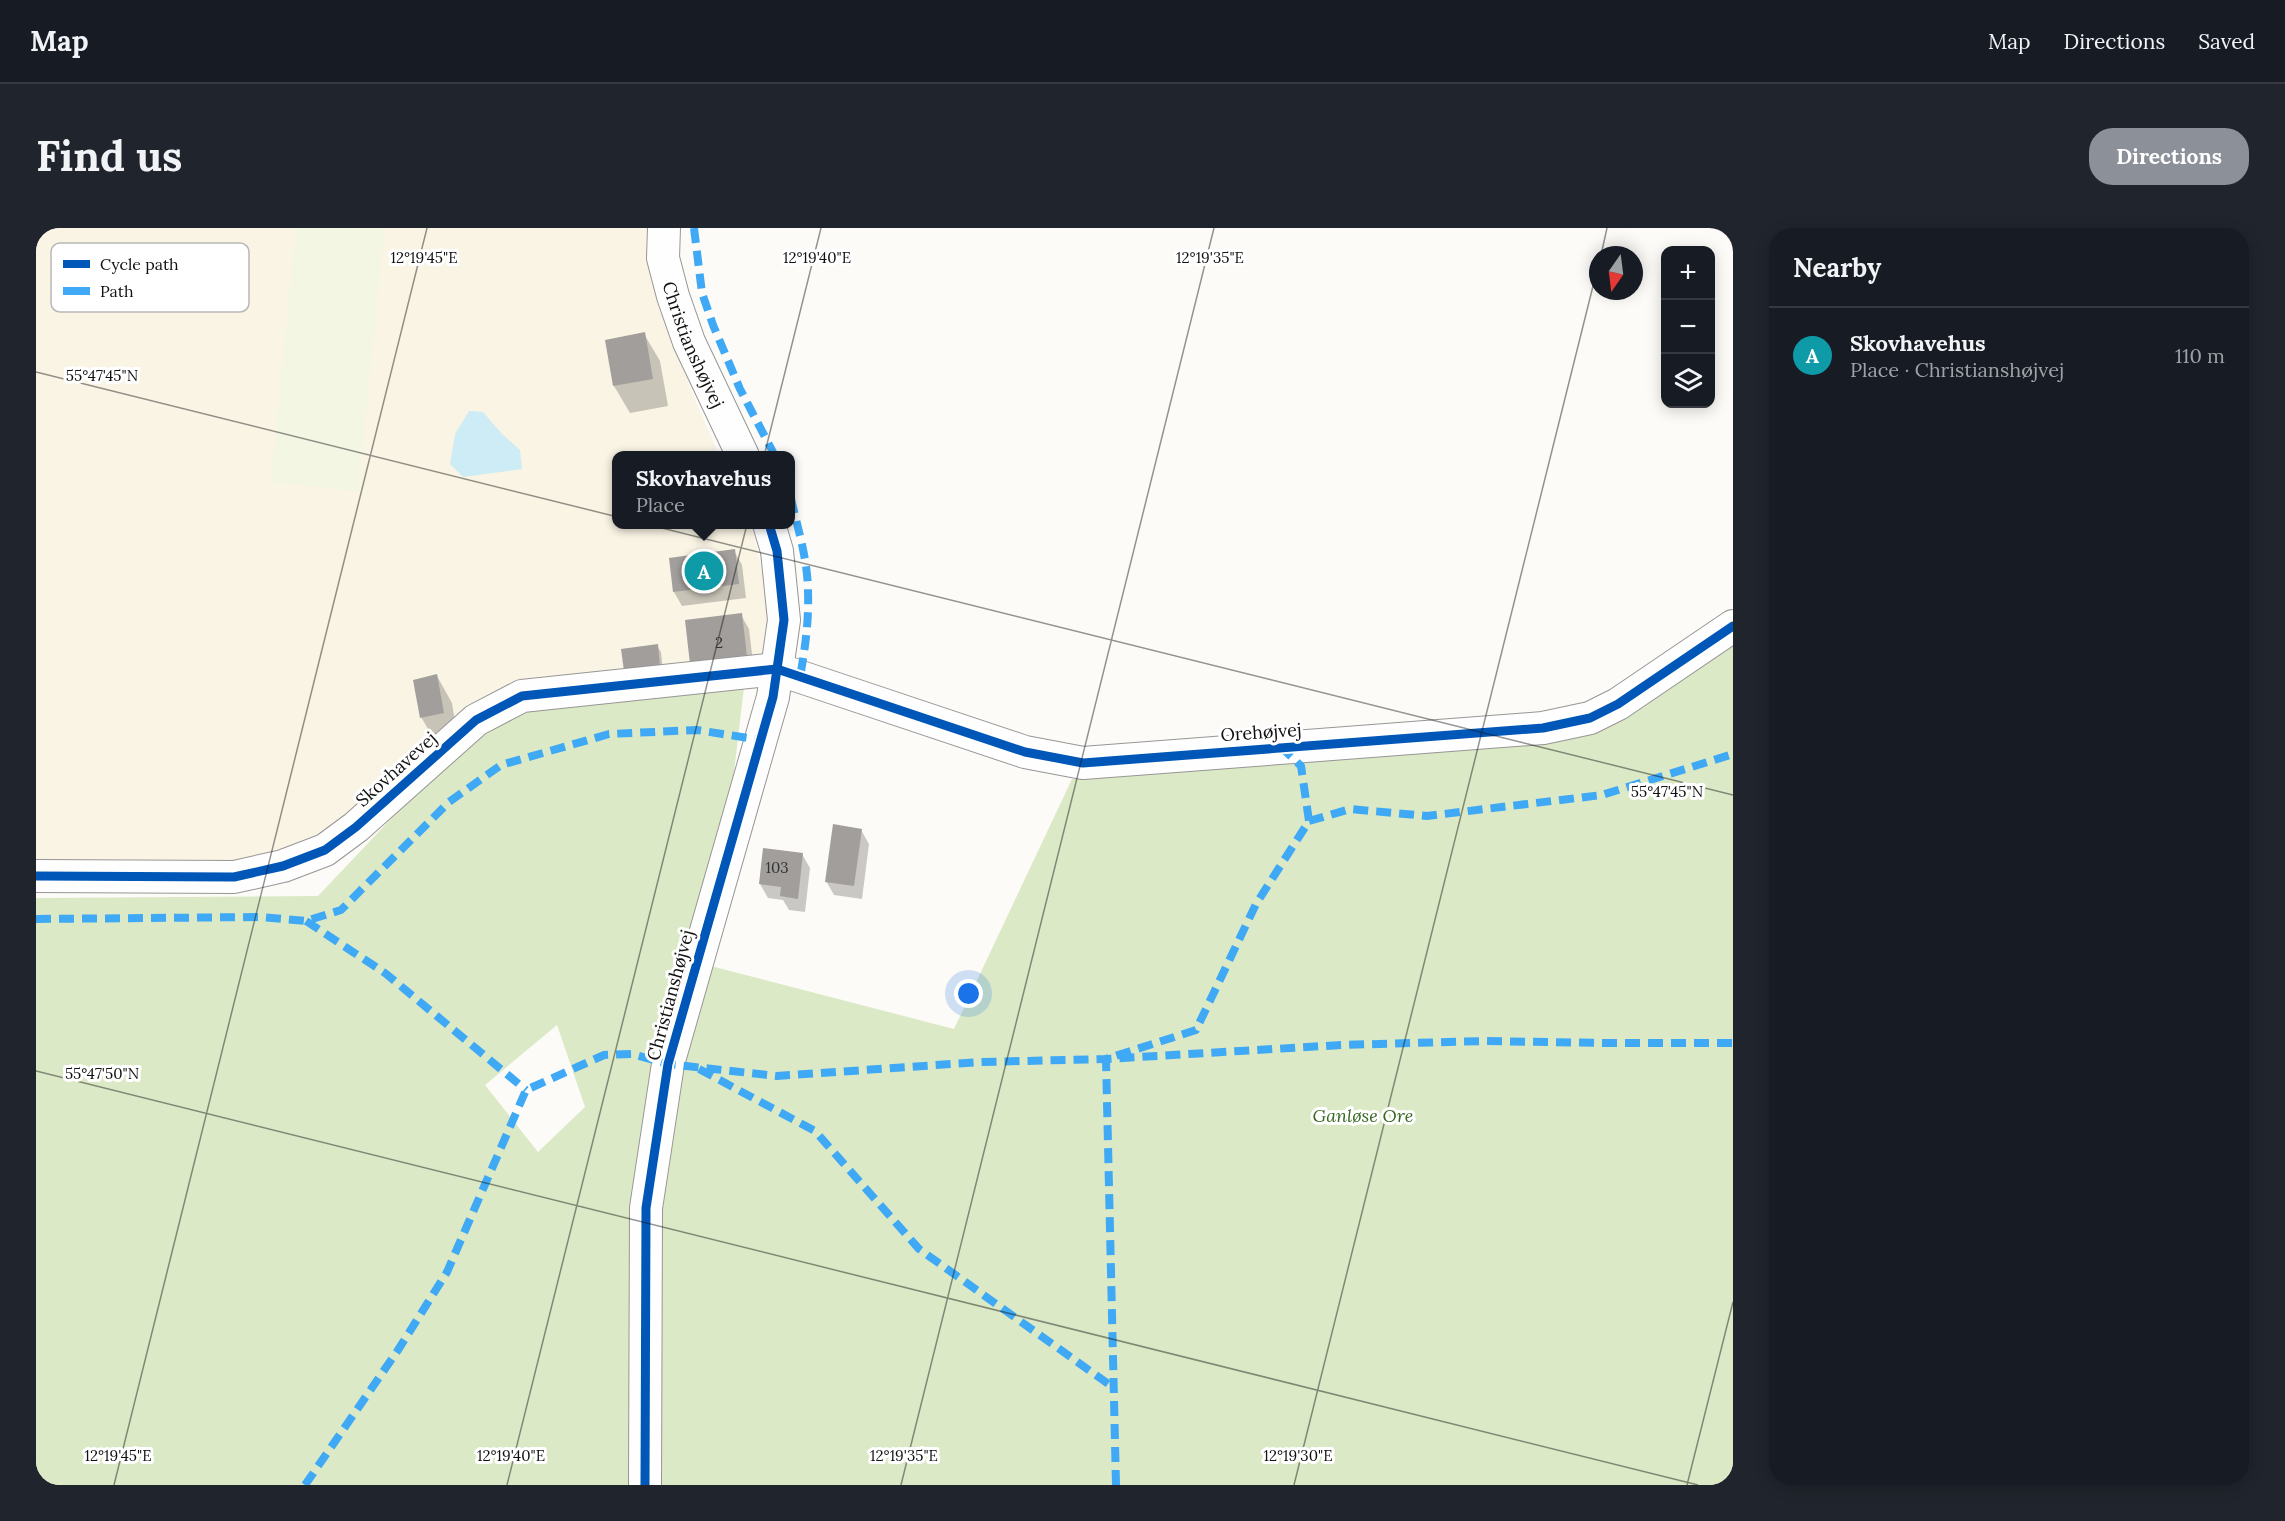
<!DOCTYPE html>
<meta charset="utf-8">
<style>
body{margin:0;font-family:Lora,serif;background:#20242c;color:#f1f3f6}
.controls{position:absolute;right:18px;top:18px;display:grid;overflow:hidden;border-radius:12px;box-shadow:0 3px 15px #0003}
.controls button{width:54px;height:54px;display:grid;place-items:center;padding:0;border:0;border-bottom:2px solid #363941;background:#171b24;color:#f1f3f6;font:30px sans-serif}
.compass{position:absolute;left:1553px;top:18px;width:54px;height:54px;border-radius:50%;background:#171b24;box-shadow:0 3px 15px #0003;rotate:194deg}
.you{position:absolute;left:933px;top:766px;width:21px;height:21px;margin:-15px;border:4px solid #fff;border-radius:50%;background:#1a73e8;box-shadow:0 0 0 9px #1a73e833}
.badge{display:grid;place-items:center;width:39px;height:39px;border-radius:50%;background:#8c9099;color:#fff;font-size:20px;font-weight:700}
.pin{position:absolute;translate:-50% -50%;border:3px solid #fff;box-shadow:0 2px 6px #0006}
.popup{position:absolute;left:576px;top:223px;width:183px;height:78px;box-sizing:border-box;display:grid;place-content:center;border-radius:12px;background:#171b24;filter:drop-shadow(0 2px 4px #0005);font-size:20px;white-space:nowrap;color:#9ea1a6}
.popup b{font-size:22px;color:#f1f3f6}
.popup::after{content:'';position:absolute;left:50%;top:100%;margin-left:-12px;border:12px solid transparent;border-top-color:#171b24}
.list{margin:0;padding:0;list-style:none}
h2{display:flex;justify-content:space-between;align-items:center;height:78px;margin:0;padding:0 24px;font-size:26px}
h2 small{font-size:20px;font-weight:400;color:#9ea1a6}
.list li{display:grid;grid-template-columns:39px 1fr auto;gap:18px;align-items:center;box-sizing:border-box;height:96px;padding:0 24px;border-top:2px solid #363941}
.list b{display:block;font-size:22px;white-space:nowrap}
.list p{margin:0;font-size:20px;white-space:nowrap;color:#9ea1a6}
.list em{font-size:20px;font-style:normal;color:#9ea1a6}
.icon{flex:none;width:33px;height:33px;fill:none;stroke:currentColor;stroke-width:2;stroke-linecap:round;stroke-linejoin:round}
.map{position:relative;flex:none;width:1697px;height:1257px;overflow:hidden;border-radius:24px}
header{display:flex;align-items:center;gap:36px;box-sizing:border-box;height:84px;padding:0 30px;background:#171b24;border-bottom:2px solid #363941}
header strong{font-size:28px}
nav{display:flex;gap:33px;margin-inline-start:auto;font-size:21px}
.intro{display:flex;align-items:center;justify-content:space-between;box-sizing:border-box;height:144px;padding:0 36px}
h1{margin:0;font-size:42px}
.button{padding:15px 27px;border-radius:24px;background:#8c9099;color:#fff;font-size:21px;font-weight:700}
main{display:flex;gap:36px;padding:0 36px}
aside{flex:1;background:#171b24;border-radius:24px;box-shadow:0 3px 15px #0003}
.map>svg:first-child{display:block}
.farmland{fill:#f9f4e4}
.forest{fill:#dbe9c6;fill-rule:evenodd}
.pitch{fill:#f2f6e2}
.water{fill:#ceecf6}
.shadow{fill:#0003}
.building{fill:#a19e9c}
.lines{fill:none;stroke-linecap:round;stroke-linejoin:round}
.minor-casing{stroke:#979695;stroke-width:34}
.minor{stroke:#fffefe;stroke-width:32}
.quiet{stroke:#3fa9f5;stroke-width:8;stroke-dasharray:15 8;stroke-linecap:butt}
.cycleway-casing{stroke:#fff;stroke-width:13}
.cycleway{stroke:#0057b8;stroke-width:9}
.ticks{fill:none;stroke:#111;stroke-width:1.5;stroke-opacity:0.45}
.labels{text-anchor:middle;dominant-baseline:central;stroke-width:6;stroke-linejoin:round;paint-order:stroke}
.number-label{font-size:15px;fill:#353434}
.street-label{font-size:18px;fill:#111;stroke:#fff}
.park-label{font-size:18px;font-style:italic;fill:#386921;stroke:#fff}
.key{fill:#fff;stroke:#b8b8b8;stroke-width:1.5}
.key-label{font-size:16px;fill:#111}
.ticks-label{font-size:15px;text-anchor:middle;fill:#111;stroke:#fff;stroke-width:6;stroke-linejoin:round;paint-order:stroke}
</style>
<header>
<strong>Map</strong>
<nav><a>Map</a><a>Directions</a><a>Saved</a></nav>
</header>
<div class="intro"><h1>Find us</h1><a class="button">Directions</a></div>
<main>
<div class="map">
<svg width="1697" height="1257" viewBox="0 0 1697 1257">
<rect width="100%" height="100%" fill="#fdfbf7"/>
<polygon class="farmland" points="0,0 616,0 623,77 655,162 683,227 581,228 581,296 713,297 718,308 734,378 735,420 709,451 402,542 208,660 0,663"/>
<path class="forest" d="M1697 406V1257H0V670L282 668 458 482 709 451 675 738 918 801 1036 551 1577 485ZM521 797 549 879 502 924 449 857Z"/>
<polygon class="pitch" points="260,0 325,0 348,2 322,263 235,254"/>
<polygon class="water" points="433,183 447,184 466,206 484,222 486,241 427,249 414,236 419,206"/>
<g class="shadow">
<polygon points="608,106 624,133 632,178 594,185 578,158"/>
<polygon points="698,323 706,337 710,370 646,378 638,364"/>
<polygon points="705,387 713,401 718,443 663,449"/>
<polygon points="621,418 625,424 627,445 593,449"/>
<polygon points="401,448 416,475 422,512 401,516 385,489"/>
<polygon points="825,602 833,616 826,671 798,667 790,653"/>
<polygon points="766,626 774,640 769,684 753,682 747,672 732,670 724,656"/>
</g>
<g class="building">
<polygon points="609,104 617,151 577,158 569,112"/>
<polygon points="699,321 703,356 637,364 633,330"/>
<polygon points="706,385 711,429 654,436 649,392"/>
<polygon points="622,416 624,439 588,443 585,421"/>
<polygon points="401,446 408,485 384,490 377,452"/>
<polygon points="797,596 826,601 818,658 789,654"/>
<polygon points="727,620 767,625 762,671 744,668 745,659 723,656"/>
</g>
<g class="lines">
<g class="minor-casing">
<g id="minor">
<path id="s1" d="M628 0 627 30 637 68 653 114 707 228"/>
<polyline points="0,648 198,649 247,638 289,622 320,599 440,492 486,468 741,441 989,524 1047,535 1507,500 1554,490 1582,476 1697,398"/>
<polyline points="609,1257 610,980 632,836 737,469 748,392 741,323 733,296"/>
</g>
</g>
<use href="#minor" class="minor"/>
<g class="quiet">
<polyline points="658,0 666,65 677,97 704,161 739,228"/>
<path d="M755 271C762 301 772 333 772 364 773 393 769 421 764 449"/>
<polyline points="1273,593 1314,581 1391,588 1566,567 1697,526"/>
<polyline points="0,691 224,689 270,693 305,682 413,574 465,537 573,506 661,502 725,512"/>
<polyline points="270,693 349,745 490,862"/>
<polyline points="663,841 779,903 883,1021 1078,1160"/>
<polyline points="269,1257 362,1122 411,1044 490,862 568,827 596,826 632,836 741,848 945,834 1070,831 1305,817 1449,813 1569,815 1697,815"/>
<polyline points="1080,1257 1070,831 1160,802 1220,676 1273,593 1265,538 1245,519"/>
</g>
<g class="cycleway-casing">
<g id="cycleway">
<polyline points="0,648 198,649 247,638 289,622 320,599 440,492 486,468 741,441 989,524 1047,535 1507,500 1554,490 1582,476 1697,398"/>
<polyline points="609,1257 610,980 632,836 737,469 748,392 741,323 733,296"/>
</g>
</g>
<use href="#cycleway" class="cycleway"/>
</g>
<path class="ticks" d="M1565 27 1571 0M0 144 1697 567M0 843 1662 1257M78 1257 391 0M471 1257 785 0M865 1257 1178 0M1258 1257 1562 38M1651 1257 1697 1074"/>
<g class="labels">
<g class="number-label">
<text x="683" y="414">2</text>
<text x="741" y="639">103</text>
</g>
<g class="street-label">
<text stroke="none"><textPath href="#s1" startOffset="122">Christianshøjvej</textPath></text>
<text transform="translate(1225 504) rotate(-4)">Orehøjvej</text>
<text transform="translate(360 541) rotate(-42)">Skovhavevej</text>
<text transform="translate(634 767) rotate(-75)">Christianshøjvej</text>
</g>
<g class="park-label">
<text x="1327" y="887">Ganløse Ore</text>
</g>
</g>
<rect x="15" y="15" width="198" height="69" rx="9" class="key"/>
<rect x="27" y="32" width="27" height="8" fill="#0057b8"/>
<rect x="27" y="59" width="27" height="8" fill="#3fa9f5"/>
<g class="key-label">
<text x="64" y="42">Cycle path</text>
<text x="64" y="69">Path</text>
</g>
<g class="ticks-label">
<text x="388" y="35">12°19'45"E</text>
<text x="781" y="35">12°19'40"E</text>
<text x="1174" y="35">12°19'35"E</text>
<text x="66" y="153">55°47'45"N</text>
<text x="1631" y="569">55°47'45"N</text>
<text x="66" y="851">55°47'50"N</text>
<text x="82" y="1233">12°19'45"E</text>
<text x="475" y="1233">12°19'40"E</text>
<text x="868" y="1233">12°19'35"E</text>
<text x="1262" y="1233">12°19'30"E</text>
</g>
</svg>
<div class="controls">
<button>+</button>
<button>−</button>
<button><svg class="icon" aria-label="layers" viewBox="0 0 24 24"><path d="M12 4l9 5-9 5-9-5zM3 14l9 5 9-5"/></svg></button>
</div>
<svg class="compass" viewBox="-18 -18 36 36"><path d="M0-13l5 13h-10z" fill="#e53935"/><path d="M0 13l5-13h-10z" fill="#9ea1a6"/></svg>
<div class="you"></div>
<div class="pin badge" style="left:668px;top:343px;background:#0f9aa8">A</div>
<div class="popup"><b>Skovhavehus</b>Place</div>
</div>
<aside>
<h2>Nearby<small></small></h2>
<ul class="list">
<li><span class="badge" style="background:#0f9aa8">A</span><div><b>Skovhavehus</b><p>Place · Christianshøjvej</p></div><em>110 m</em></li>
</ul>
</aside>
</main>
